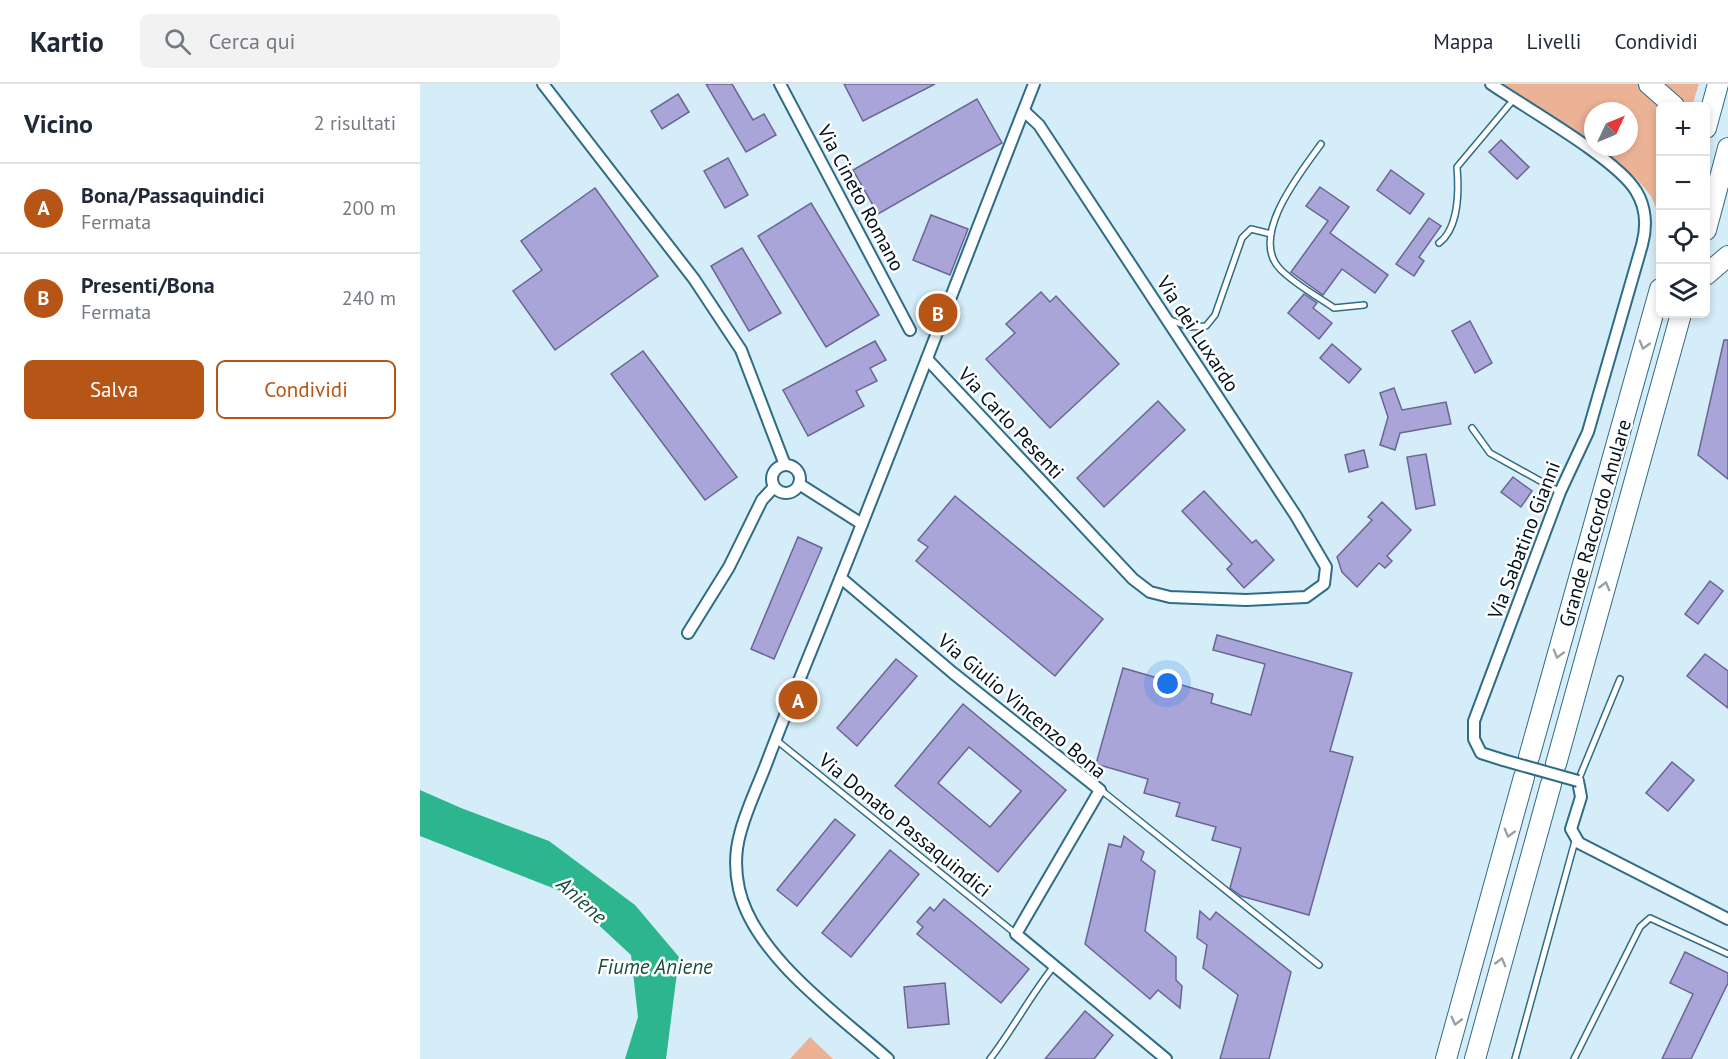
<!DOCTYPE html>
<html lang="it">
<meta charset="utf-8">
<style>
body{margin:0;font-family:"PT Sans",sans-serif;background:#f2f2f3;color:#1f2937}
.controls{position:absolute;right:18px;top:18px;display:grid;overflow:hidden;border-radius:9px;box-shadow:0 3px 9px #0003}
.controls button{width:54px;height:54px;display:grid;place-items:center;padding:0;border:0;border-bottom:2px solid #e0e1e3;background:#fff;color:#1f2937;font:30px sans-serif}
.compass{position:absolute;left:1164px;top:18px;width:54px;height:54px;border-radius:50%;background:#fff;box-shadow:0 3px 9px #0003;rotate:46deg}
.you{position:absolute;left:748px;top:600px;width:21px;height:21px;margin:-15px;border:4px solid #fff;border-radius:50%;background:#1a73e8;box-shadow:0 0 0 9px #1a73e833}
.badge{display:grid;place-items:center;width:39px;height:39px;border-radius:50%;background:#b65515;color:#fff;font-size:20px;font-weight:700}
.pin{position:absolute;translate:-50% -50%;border:3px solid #fff;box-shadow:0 2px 6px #0006}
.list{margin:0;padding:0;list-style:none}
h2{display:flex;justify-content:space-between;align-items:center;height:78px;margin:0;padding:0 24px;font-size:26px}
h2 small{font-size:20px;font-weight:400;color:#747a83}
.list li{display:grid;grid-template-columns:39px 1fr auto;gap:18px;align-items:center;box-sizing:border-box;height:90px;padding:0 24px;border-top:2px solid #e0e1e3}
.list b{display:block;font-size:22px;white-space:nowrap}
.list p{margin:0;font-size:20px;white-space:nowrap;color:#747a83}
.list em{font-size:20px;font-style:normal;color:#747a83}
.actions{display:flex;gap:12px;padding:18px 24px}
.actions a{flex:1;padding:14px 0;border:2px solid #b65515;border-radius:9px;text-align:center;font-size:21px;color:#b65515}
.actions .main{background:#b65515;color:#fff}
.icon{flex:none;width:33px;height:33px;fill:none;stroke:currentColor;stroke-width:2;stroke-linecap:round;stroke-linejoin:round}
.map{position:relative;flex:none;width:1308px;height:975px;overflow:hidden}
header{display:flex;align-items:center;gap:36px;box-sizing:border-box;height:84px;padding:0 30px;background:#fff;border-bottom:2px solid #e0e1e3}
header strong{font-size:28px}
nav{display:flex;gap:33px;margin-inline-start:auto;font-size:21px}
.search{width:420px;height:54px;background:#f2f2f3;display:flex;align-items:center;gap:15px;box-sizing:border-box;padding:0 21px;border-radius:9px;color:#747a83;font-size:22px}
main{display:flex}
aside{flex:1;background:#fff}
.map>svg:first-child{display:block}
.green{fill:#ecb296;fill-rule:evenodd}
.water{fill:#2db68d}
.building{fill:#a9a5d9;stroke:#6a6595;stroke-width:1.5;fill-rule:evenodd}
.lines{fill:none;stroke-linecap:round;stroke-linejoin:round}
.lane-casing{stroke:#2f6c86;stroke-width:8}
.street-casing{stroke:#2f6c86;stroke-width:14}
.highway-casing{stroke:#2f6c86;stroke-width:22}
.lane{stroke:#fff;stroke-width:5}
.street{stroke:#fff;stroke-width:10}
.highway{stroke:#fff;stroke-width:20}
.street-bridge-casing{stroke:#2f6c86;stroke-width:14;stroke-linecap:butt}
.street-bridge{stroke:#fff;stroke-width:10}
.oneway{stroke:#99a0a4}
.labels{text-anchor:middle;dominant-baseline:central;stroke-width:5;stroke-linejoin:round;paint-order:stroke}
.street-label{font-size:20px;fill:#00111b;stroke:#fff}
.water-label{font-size:21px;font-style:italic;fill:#174d3b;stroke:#fff}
</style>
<header>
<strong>Kartio</strong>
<div class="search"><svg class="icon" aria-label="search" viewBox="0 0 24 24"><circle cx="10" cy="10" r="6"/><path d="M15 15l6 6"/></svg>Cerca qui</div>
<nav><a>Mappa</a><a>Livelli</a><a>Condividi</a></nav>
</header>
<main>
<aside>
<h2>Vicino<small>2 risultati</small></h2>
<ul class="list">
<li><span class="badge">A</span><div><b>Bona/Passaquindici</b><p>Fermata</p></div><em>200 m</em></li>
<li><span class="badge">B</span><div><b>Presenti/Bona</b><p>Fermata</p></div><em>240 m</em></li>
</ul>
<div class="actions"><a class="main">Salva</a><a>Condividi</a></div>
</aside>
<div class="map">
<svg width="1308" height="975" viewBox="0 0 1308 975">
<rect width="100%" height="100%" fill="#d5edf8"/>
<g class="green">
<path d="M1084 0H1220L1240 22V133L1231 112 1216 94ZM1173 27H1209V63H1173Z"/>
<polygon points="1240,0 1279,0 1272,22 1264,22"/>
<polygon points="390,953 413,975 370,975"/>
</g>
<polygon class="water" points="0,706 41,724 129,757 215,821 259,873 246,975 205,975 218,933 211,871 143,808 0,752"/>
<g class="building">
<polygon points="286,0 312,0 333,36 344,30 356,51 326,68"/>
<polygon points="424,0 515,0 443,37"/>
<polygon points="258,10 269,28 242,45 231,27"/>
<polygon points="557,15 582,59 458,130 433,86"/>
<polygon points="1081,56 1109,83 1097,95 1069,68"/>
<polygon points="308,74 328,111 305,124 284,87"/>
<polygon points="971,86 1004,110 990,130 957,106"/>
<polygon points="900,103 929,123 910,149 968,191 955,209 922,185 903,211 871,188 908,137 886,122"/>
<polygon points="175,104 238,192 135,266 93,207 122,186 101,157"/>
<polygon points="391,119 459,231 406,263 338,152"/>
<polygon points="511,131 548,145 530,191 493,176"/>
<polygon points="1009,134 1021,142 999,173 1004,177 994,192 976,180"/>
<polygon points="322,164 361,229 329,247 291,182"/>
<polygon points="621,208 630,218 636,212 699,280 630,344 566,275 595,249 586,240"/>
<polygon points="884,210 897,219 893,224 912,239 899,255 868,229"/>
<polygon points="1050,237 1072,279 1055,289 1032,247"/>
<polygon points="1304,256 1308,256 1308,395 1278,371"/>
<polygon points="455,257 466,276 450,284 457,297 436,307 444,322 388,352 363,306"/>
<polygon points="912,260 941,285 929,299 900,274"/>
<polygon points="223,267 317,393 285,416 191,290"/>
<polygon points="974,304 982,326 1026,318 1031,340 980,349 975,366 960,361 968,333 960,309"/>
<polygon points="738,317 765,346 684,423 657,394"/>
<polygon points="944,366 948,383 929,388 925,371"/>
<polygon points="1006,370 1015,421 996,425 987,373"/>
<polygon points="1093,393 1112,407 1101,423 1081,408"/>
<polygon points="784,407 832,459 836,456 854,476 824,504 807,485 812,480 762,427"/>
<polygon points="535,412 683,535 635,592 496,477 508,463 498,456"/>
<polygon points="962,418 991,446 967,472 972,477 965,484 959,479 937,503 922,488 917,473 952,436 948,433"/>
<polygon points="378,453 402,464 354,575 331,565"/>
<polygon points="1290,497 1303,507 1278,540 1265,530"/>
<polygon points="797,551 932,589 910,667 933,673 889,831 821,812 810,804 821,764 792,756 796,743 756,732 760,719 724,709 728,695 676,680 703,584 793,610 791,619 831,631 845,580 793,566"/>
<polygon points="1285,570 1308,587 1308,624 1267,592"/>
<polygon points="476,575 497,592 437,662 417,644"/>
<path d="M543 620 646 706 578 788 475 702ZM549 663 601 707 570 743 518 699Z"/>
<polygon points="1252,678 1274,696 1248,727 1226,709"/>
<polygon points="415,735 435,751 377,822 357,806"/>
<polygon points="704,752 724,768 721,776 735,787 725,847 756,873 756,896 762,902 760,924 738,906 730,915 665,860 689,760 701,763"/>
<polygon points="470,766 499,790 431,873 402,849"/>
<polygon points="524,815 609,885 581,919 497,850 503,843 497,838 510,823 514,827"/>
<polygon points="780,827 790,836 796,828 871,888 849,975 800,975 818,911 783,884 787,861 777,854"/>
<polygon points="1265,868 1308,889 1308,899 1271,975 1242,975 1273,910 1250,899"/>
<polygon points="525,899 529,940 488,944 484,903"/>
<polygon points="665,927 693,951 674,975 625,975"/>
</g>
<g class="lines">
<g class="lane-casing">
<g id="lane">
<path d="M901 60C882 87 827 153 861 186 876 201 897 212 914 224L944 221"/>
<path d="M1019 159C1039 144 1039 106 1037 83L1094 15"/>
<polyline points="748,235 769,243 786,242 795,231 822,154 831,145 851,150"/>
<polyline points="1052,344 1070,369 1140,408"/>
<polyline points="355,655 596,850"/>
<polyline points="1158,697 1200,595"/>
<polyline points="681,706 899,881"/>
<path d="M570 975C593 945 610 912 634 882"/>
<polyline points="1095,975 1155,757"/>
<polyline points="1154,975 1220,843 1230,834 1308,870"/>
</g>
</g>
<g class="street-casing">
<g id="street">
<polyline points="123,0 274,195 321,266 365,381"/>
<polyline points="360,0 490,246"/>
<path d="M1071 0C1106 24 1197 75 1216 107 1226 123 1227 143 1222 161L1168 348 1140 408 1054 637V655L1061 669 1083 676"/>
<polyline points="507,275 713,495 730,508 750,513 826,516 886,513 904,500 906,483 876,432 619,41 604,27"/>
<circle cx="366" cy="395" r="14"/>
<polyline points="379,400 442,440"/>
<polyline points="421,494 533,589 680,706 596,850 746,975"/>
<polyline points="268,549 309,483 342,416 354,403"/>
<polyline points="1158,697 1161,713 1151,745 1159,759 1308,835"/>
<path d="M468 975C419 931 334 872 319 805 315 787 315 768 320 750 326 726 338 702 347 678 370 617 396 556 420 495 486 331 549 165 614 0"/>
</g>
</g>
<g class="highway-casing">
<g id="highway">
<polyline points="1229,0 1254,22"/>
<polyline points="1286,44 1298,0"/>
<polyline points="1286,146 1308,64"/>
<polyline points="1286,191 1308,172"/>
<polyline points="1109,673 1240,205"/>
<polyline points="1136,680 1261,230"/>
<polyline points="1026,975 1104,693"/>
<polyline points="1055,975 1131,700"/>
</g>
</g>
<use href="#lane" class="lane"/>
<use href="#street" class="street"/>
<use href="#highway" class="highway"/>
<g class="street-bridge-casing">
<polyline id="street-bridge" points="1083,676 1158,697"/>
</g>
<use href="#street-bridge" class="street-bridge"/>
</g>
<defs><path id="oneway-chevron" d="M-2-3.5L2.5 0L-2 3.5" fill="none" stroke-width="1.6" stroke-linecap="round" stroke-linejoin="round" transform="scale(1.5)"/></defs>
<g class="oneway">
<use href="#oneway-chevron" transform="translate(1224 261) rotate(106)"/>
<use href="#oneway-chevron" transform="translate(1185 502) rotate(-75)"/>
<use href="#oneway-chevron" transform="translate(1138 570) rotate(106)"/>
<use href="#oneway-chevron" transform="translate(1089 749) rotate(105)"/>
<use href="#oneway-chevron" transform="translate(1081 878) rotate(-75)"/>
<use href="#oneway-chevron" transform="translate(1036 937) rotate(105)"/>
</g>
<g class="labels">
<g class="street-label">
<text transform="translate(441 114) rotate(62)">Via Cineto Romano</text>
<text transform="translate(778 250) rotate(57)">Via dei Luxardo</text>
<text transform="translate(591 339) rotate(47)">Via Carlo Pesenti</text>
<text transform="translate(1175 439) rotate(-74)">Grande Raccordo Anulare</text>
<text transform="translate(1104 456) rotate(-69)">Via Sabatino Gianni</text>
<text transform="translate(602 622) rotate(40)">Via Giulio Vincenzo Bona</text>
<text transform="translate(485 741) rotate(39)">Via Donato Passaquindici</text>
</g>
<g class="water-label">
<text transform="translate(162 816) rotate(42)">Aniene</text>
<text x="235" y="882">Fiume Aniene</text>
</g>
</g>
</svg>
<div class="controls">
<button>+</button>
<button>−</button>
<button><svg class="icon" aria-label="locate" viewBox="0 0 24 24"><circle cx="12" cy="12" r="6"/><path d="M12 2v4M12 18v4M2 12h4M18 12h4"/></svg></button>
<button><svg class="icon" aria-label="layers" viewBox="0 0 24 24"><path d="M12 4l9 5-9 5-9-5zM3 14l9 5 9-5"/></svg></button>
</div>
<svg class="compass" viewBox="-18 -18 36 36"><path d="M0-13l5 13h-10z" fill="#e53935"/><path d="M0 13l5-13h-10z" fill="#747a83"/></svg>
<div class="you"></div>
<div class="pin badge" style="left:378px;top:616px">A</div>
<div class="pin badge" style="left:518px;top:229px">B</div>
</div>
</main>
